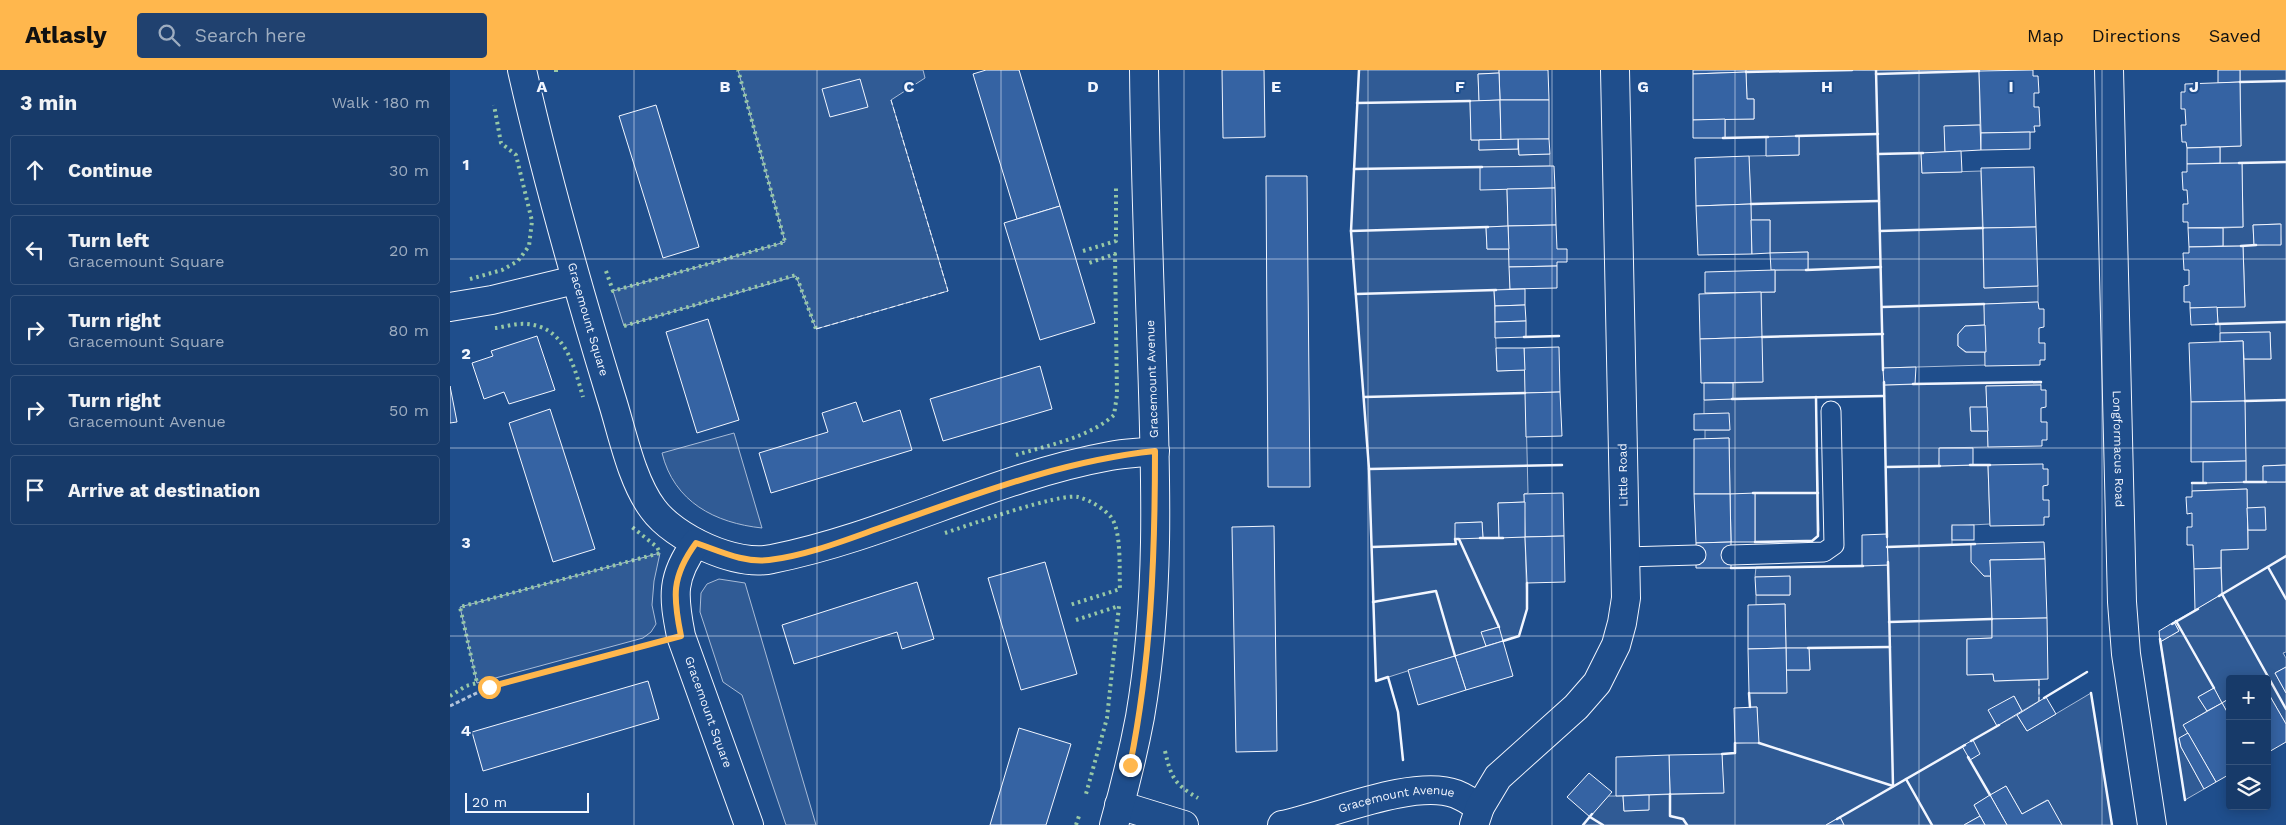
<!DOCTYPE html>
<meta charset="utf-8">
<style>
body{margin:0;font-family:"Work Sans",sans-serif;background:#20416f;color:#f1f3f6}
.controls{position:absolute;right:15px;bottom:15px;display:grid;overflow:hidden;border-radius:5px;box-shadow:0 2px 12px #0003}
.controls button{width:45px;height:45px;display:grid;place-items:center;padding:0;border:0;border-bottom:1px solid #36547d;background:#173a69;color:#f1f3f6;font:25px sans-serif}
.scale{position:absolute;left:15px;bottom:12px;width:124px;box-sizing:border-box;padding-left:5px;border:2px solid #f2f6ff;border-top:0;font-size:14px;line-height:18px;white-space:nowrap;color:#f2f6ff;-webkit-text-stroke:4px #1f4e8c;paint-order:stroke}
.stop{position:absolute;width:15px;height:15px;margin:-11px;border:4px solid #ffb74d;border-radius:50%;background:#fff}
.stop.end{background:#ffb74d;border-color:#fff;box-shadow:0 1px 5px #0008}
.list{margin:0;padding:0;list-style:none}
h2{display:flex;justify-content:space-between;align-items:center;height:65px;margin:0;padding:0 20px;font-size:21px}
h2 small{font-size:16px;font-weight:400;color:#9eadc0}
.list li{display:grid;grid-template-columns:32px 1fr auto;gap:15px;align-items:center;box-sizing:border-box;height:70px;margin:0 10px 10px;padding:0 10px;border:1px solid #36547d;border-radius:5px}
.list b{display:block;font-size:19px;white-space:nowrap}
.list p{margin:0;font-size:16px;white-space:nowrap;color:#9eadc0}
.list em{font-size:16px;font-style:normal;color:#9eadc0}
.icon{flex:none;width:28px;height:28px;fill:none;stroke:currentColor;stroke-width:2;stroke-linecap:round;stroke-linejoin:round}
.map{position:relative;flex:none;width:1836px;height:755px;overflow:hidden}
header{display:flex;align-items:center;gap:30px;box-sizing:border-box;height:70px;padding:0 25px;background:#ffb74d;color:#111}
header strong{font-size:24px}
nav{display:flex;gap:28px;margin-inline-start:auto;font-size:18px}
.search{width:350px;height:45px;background:#20416f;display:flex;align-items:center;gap:12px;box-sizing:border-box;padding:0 18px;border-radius:5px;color:#9eadc0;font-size:19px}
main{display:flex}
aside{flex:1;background:#173a69}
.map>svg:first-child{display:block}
.green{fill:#305b95;stroke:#a8bbd7;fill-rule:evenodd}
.building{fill:#3563a3;stroke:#f2f6ff}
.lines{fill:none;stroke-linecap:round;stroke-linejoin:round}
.service-casing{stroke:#f2f6ff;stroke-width:21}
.minor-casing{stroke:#f2f6ff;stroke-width:30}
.path{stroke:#b3c4dc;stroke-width:3;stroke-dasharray:4 2.5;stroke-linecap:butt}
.service{stroke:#1f4e8c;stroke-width:19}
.minor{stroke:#1f4e8c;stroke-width:28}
.hedge{stroke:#97c8a6;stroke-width:4;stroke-dasharray:2.5 4;stroke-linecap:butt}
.fence{stroke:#f2f6ff;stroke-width:1;stroke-dasharray:6 2.5;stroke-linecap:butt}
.wall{stroke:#f2f6ff;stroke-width:2.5}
.route{stroke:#ffb74d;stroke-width:6}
.grid{fill:none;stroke:#f2f6ff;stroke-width:1;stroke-opacity:0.55}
.labels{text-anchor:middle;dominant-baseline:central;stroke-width:4;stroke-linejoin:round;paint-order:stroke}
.street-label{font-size:12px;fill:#f2f6ff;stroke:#1f4e8c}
.grid-label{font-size:16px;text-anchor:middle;font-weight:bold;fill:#f2f6ff;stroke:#1f4e8c;stroke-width:4;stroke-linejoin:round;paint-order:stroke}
</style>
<header>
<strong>Atlasly</strong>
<div class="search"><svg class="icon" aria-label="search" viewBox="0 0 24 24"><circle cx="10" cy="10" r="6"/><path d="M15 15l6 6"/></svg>Search here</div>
<nav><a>Map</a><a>Directions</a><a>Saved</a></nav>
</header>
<main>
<aside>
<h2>3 min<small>Walk · 180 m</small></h2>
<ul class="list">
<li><svg class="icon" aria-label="ahead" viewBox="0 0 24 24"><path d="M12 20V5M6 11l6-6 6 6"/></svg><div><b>Continue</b></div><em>30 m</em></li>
<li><svg class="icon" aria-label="left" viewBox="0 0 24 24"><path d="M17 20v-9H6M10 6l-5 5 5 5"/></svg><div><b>Turn left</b><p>Gracemount Square</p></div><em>20 m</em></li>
<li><svg class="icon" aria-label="right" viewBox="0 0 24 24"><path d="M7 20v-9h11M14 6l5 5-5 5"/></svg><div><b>Turn right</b><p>Gracemount Square</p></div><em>80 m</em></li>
<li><svg class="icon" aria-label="right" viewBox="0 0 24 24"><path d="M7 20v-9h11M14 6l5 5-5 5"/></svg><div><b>Turn right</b><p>Gracemount Avenue</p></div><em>50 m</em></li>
<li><svg class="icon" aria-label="arrive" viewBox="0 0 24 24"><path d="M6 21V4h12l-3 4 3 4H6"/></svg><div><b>Arrive at destination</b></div></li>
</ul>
</aside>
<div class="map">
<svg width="1836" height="755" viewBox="0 0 1836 755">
<rect width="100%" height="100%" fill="#1f4e8c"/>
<g class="green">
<polygon points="288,0 473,0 475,8 441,30 498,221 366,259 346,206 174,256 163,221 335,172"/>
<path d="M909 0H1049V3L1028 4 1029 31H1020L1021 70H1029V80L1068 79 1069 85 1100 84V96L1031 97 1057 119 1058 156 1036 157 1037 179H1059L1060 219 1044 220 1047 301 1075 300 1078 423 1074 424 1075 432 1048 433 1049 467H1075L1077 539 1069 566 1053 571 1048 557 1032 562 1036 576 926 611 919 399 901 161ZM1032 452 1033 468H1005L1006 453Z"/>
<polygon points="1296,0 1529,1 1530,55 1495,56 1495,82 1471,83 1472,103 1531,101 1534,218 1588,216 1588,232 1534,234 1535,255 1515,256 1508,264 1508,276 1515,282 1536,282 1536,295 1433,298 1434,315 1591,312 1591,315 1536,316 1537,337 1520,338 1521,361 1538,361 1538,377 1490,378 1489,396 1538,395 1540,454 1502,456 1502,475 1521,474 1522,492 1534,506 1541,506 1542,568 1517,569 1517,604 1543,604 1544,611 1589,610 1589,631 1572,641 1564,626 1547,656 1567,645 1577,661 1641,623 1662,755 1612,755 1597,730 1572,744 1556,716 1524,735 1530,746 1514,755 1394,755 1390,747 1376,755 1133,755 1158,726 1173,726 1174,741 1198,740 1199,725 1273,723 1272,684 1285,683 1285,673 1308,672 1307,637 1300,637 1299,623 1336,623 1336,600 1360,600 1359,578 1336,578 1335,534 1306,535 1306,525 1340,525 1340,507 1305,507 1306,497 1438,495 1434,326 1366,327 1369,460 1368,466 1362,471 1305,472 1305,424 1280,424 1279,368 1255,369 1255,360 1279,360 1254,344 1254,330 1282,329 1283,313 1312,312 1311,222 1325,222 1325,200 1358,199 1358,182 1320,183 1320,150 1301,150 1299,86 1349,85 1349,66 1275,68 1275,49 1304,49 1304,29 1297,29"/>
<path d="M1790 0H1836V395L1813 396 1814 412H1836V582L1833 583 1836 588V597L1825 603 1836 623V654L1817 621V609H1780V628L1772 633 1764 618 1748 627 1757 641 1734 655 1738 663 1729 669 1731 677 1754 719 1735 730 1710 572 1729 561 1724 552 1772 524 1771 480 1798 479V460H1815V438H1797V419L1742 421V413L1796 412 1794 289H1821L1820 262 1770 263V254H1768L1767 237 1795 236 1793 176H1773V158L1793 157 1792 93H1770V77L1791 76ZM1830 154 1831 174 1804 175 1803 155Z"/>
<path d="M284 363 312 458C265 453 224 432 212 383Z"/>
<polygon points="210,483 204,511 202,535 206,554 201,562 193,568 27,613 10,537"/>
<polygon points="269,509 295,513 366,755 336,755 292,625 273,612 250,542 251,523 257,514"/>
</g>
<g class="building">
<polygon points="536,0 569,0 610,136 567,149 523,4"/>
<polygon points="772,0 814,0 815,67 773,68"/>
<polygon points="1049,0 1098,0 1099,30 1050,30"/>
<polygon points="1243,0 1296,0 1296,2 1243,4"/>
<polygon points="1583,0 1583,6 1588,6 1589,23 1584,23 1584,37 1589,37 1590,56 1584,56 1585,62 1531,63 1529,1"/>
<polygon points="1768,0 1790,0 1790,12 1768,13"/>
<polygon points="1296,2 1297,29 1304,29 1304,49 1243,50 1243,4"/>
<polygon points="1049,3 1050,30 1029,31 1028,4"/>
<polygon points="410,9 418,37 380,47 372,19"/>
<polygon points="1790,12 1791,76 1737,78 1736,72 1732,72 1731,55 1736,55 1735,39 1731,39 1731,22 1735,22 1735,14"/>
<polygon points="1050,30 1051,70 1021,70 1020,31"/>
<polygon points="1050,30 1099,30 1099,69 1051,70"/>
<polygon points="206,35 249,177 213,188 169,46"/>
<polygon points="1275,49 1275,68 1243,68 1243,50"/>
<polygon points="1530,55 1531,80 1495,82 1494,56"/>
<polygon points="1580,62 1580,79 1531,80 1531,63"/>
<polygon points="1349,66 1349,85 1316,86 1316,67"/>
<polygon points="1068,69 1099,69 1100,84 1069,85"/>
<polygon points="1068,69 1068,79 1029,80 1029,70"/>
<polygon points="1770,77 1770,93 1737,94 1737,78"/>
<polygon points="1511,81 1512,102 1472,103 1471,83"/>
<polygon points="1299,86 1301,134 1246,136 1245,88"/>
<polygon points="1792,93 1793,157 1738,158 1738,152 1733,152 1733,134 1738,134 1737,120 1733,120 1732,102 1737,102 1737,94"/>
<polygon points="1104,96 1105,118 1030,120 1030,97"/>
<polygon points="1584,97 1586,157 1533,158 1531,98"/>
<polygon points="816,106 857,106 860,417 818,417"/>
<polygon points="1105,118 1106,155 1058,156 1057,119"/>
<polygon points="1301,134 1302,184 1248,185 1246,136"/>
<polygon points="610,136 645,253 590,270 554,153"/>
<polygon points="1301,150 1320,150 1320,183 1302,184"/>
<polygon points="1831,154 1831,175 1804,175 1803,155"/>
<polygon points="1106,155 1107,179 1117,179 1117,192 1107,192 1107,196 1059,197 1058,156"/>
<polygon points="1058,156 1059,179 1037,179 1036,157"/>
<polygon points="1586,157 1588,216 1534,218 1533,158"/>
<polygon points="1738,158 1773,158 1773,176 1739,177"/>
<polygon points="1793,176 1795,237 1740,238 1740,232 1734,232 1734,216 1739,215 1739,200 1734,200 1733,183 1739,183 1739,177"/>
<polygon points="1358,182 1358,200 1321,200 1320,183"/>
<polygon points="1107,196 1107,218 1060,219 1059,197"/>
<polygon points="1325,200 1325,222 1255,223 1255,202"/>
<polygon points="1075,219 1075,235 1045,236 1044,220"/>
<polygon points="1311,222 1312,267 1250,269 1249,224"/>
<polygon points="1588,232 1589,239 1594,239 1594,257 1589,258 1589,273 1595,273 1595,290 1590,290 1590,295 1535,296 1534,234"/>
<polygon points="1075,235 1076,251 1045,252 1045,236"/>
<polygon points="1767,237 1768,254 1741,255 1740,238"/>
<polygon points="258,249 289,350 247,363 216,262"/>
<polygon points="1076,251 1076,267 1045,268 1045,252"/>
<polygon points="1535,255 1536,282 1516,282 1508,276 1508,264 1515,256"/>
<polygon points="1820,262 1821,289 1794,289 1793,271 1770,272 1770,263"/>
<polygon points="87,266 105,320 59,334 54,322 34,329 22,293 43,286 41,281"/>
<polygon points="1312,267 1313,312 1251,313 1250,269"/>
<polygon points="1793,271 1795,331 1741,332 1739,273"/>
<polygon points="1109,277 1110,322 1075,323 1074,278"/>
<polygon points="1046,278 1074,278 1075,300 1047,301"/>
<polygon points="590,296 602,339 493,371 480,329"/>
<polygon points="1466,297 1465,314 1434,315 1433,298"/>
<polygon points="1254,313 1283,313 1283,329 1254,330"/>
<polygon points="1591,315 1591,320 1596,320 1596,337 1591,338 1591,352 1597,352 1597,370 1592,370 1592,376 1538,377 1536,316"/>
<polygon points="0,316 7,352 0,353"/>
<polygon points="1110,322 1112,366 1076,367 1075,323"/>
<polygon points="1795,331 1796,391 1741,392 1741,332"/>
<polygon points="406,332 413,352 450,340 462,380 321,423 309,383 378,362 372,343"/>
<polygon points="1520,337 1537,337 1538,361 1521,361"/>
<polygon points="100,339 145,479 103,492 59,353"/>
<polygon points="1279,343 1280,360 1244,360 1244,344"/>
<polygon points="1279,368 1280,424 1244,424 1244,369"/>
<polygon points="1489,378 1523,378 1523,395 1489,396"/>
<polygon points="1796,391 1796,412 1753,413 1753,392"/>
<polygon points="1593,394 1593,399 1598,399 1598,415 1593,416 1593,430 1599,430 1599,447 1594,447 1594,455 1540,456 1538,395"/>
<polygon points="1836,395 1836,412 1813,412 1813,396"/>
<polygon points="1797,419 1798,479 1771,480 1771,498 1744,499 1743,475 1737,475 1737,457 1742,457 1742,443 1737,444 1736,427 1742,427 1742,421"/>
<polygon points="1113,423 1114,466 1075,467 1074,424"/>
<polygon points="1305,423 1305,472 1281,472 1280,424"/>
<polygon points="1244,424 1280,424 1281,472 1246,473"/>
<polygon points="1075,432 1075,467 1049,468 1048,433"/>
<polygon points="1815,437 1816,460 1798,460 1797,438"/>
<polygon points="1032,452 1033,468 1005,469 1005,453"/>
<rect x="1502" y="455" width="22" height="15"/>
<polygon points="824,456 827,681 786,682 782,457"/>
<polygon points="1437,464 1438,495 1412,496 1412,465"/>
<polygon points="1114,466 1115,512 1077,513 1075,467"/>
<polygon points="1281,472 1281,498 1246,498 1246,473"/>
<polygon points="1594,472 1595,489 1540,490 1541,506 1534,506 1521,492 1521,474"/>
<polygon points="1595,489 1597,548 1542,549 1540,490"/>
<polygon points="595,492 627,604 571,620 538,508"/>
<polygon points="1771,498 1772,524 1745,540 1744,499"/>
<polygon points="1340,506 1340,525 1306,525 1305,507"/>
<polygon points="467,512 484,569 452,579 447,562 344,594 332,555"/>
<polygon points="1335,534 1336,578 1298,579 1298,535"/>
<polygon points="1597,548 1598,609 1544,611 1543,604 1517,605 1517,569 1542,568 1542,549"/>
<polygon points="1724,552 1729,561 1710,572 1709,561"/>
<polygon points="1049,557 1053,571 1036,576 1031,562"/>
<polygon points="1053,571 1063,606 1016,620 1005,586"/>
<polygon points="1336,578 1359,578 1360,600 1336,600"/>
<polygon points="1336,578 1337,623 1299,623 1298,579"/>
<polygon points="1005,586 1016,620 968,635 958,600"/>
<polygon points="1836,597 1836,623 1825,603"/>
<polygon points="198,611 209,649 33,701 22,662"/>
<polygon points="1764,618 1772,633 1757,641 1748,627"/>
<polygon points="1817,621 1836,654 1836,672 1817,683"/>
<polygon points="1564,626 1572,641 1547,656 1538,640"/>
<polygon points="1596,627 1606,644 1577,661 1567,645"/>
<polygon points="1780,628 1780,647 1772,633"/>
<polygon points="1772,633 1780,647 1780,704 1766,712 1733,655"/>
<polygon points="1307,637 1309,673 1285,673 1284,638"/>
<polygon points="569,658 621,674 596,755 540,755"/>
<polygon points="1738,663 1766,712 1754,719 1731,677 1729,668"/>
<polygon points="1523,670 1530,684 1520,690 1512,676"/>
<polygon points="1272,684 1274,723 1220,724 1219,685"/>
<polygon points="1219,685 1220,724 1166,726 1166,687"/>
<polygon points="1139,703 1162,722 1140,747 1117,727"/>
<polygon points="1556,716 1572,744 1598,730 1612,755 1557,755 1540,725"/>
<polygon points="1199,725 1199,740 1174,741 1173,726"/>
<polygon points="1540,725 1557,755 1535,755 1530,746 1524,735"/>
<polygon points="1530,746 1535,755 1514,755"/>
<polygon points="1390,747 1394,755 1376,755"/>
</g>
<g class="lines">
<g class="service-casing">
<g id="service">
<polyline points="1281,485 1374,482 1384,475 1381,341"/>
<polyline points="1175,487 1246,485"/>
</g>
</g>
<g class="minor-casing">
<g id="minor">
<path id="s1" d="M72 0C97 110 128 219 161 327 172 361 181 410 203 439 224 468 286 497 322 489 438 466 544 407 660 386 675 383 690 383 705 381"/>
<path id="s2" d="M1659 0 1672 532 1676 584 1702 755"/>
<polyline points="0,237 42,230 125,210"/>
<path id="s3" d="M246 473C221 507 223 526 231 566L299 755"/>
<polyline points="669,735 734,755"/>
<path d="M664 755C674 720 683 684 690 647 712 520 705 388 701 259 698 173 695 86 694 0"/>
<path id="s4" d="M832 755C877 746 963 708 1006 724 1014 727 1022 733 1030 737"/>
<polyline points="1024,755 1030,737 1048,707 1126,637 1147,613 1166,575 1172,553 1176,528 1165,0"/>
</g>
</g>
<polyline class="path" points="0,636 39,617 197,575"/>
<use href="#service" class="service"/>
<use href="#minor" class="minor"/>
<g class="hedge">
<polyline points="106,0 106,2"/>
<polyline points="633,181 666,171 666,116"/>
<polyline points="156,201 163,221 335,172 288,0"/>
<polyline points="20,209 52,200 68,191 79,176 82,151 66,85 51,73 44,35"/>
<polyline points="174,256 346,205 366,259"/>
<path d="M45 258C54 257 66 253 76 254 115 256 124 296 133 327"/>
<path d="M566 385C599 375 638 368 664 345L667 325 665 184 636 194"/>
<path d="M495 463C519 455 609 423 628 427 640 430 653 438 661 447 672 462 669 500 670 519L620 535"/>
<polyline points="626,550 669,536 657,648 636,724"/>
<polyline points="0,626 16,616 27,613 10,537 210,483 207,477 182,457"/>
<path d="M715 681C721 707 724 714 748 728"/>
<polyline points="626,755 629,746"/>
</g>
<g class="fence">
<polyline points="366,259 498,221 441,30"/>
<polyline points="1589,610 1589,631"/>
</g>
<g class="wall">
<polyline points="909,0 901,161 919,399 926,611 938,607 948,642 953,690"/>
<polyline points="1426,0 1433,300"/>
<polyline points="1296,2 1402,0"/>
<polyline points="1426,4 1529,1"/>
<polyline points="1790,12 1836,11"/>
<polyline points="907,33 1020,31"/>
<polyline points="1346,66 1428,64"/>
<polyline points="1273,68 1318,67"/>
<polyline points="1428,84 1473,83"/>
<polyline points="1789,93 1836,92"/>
<polyline points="904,99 1032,97"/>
<polyline points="1301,134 1429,131"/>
<polyline points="901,161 1038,157"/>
<polyline points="1430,161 1533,158"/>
<polyline points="1791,176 1806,175"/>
<polyline points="1356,200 1431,197"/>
<polyline points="906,224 1046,220"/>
<polyline points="1432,237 1534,234"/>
<polyline points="1766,254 1836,252"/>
<polyline points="1074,267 1109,266"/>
<polyline points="1312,267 1433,264"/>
<polyline points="1434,312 1437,467"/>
<polyline points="1463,314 1591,312"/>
<polyline points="914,327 1075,323"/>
<polyline points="1282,329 1434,326"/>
<polyline points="1795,331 1836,330"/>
<polyline points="1520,395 1540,395"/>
<polyline points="1436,397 1490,396"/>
<polyline points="919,399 1112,395"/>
<polyline points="1794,412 1816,412"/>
<polyline points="1742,413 1756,413"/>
<polyline points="1303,423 1368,423"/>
<polyline points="1030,468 1053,468"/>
<polyline points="1009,469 1049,557"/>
<polyline points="1305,472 1356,471 1362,471 1368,466 1366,327"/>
<polyline points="922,477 1006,474 1005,469 1008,469"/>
<polyline points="1437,477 1525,474"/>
<polyline points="1818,497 1836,529"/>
<polyline points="1281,498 1413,496"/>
<polyline points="1772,524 1836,639"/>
<polyline points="1769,526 1836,486"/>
<polyline points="923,532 986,521 1005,586"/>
<polyline points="1726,551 1764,618"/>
<polyline points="1439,552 1542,549"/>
<polyline points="1722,554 1748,539"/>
<polyline points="1710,569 1735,730"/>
<polyline points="1053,571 1069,566 1077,539 1077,513"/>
<polyline points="1358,578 1440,577"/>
<polyline points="1299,623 1300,637"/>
<polyline points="1641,623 1662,755"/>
<polyline points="1594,628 1637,602"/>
<polyline points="1521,671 1549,655"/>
<polyline points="1309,673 1443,716 1438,492"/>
<polyline points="1272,684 1285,683 1285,673"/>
<polyline points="1518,687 1540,725"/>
<polyline points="1456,709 1482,755"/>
<polyline points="1220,724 1220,746 1233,749 1237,755"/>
<polyline points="1140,747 1153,755"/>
<polyline points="1387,749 1515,675"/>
<polyline points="1133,755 1142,744"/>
</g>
</g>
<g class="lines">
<path class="route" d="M39 617 231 566C223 527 221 507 246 473 270 481 293 493 319 490 359 485 398 469 435 456 525 425 610 391 705 381 705 487 701 591 680 695"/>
</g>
<path class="grid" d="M184 0V755M367 0V755M551 0V755M734 0V755M918 0V755M1102 0V755M1285 0V755M1469 0V755M1652 0V755M0 189H1836M0 378H1836M0 566H1836"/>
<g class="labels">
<g class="street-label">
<text stroke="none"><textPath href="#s1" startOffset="258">Gracemount Square</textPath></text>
<text transform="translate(702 309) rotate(-92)">Gracemount Avenue</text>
<text stroke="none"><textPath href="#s2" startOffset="379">Longformacus Road</textPath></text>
<text transform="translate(1173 405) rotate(-91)">Little Road</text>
<text stroke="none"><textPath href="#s3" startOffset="179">Gracemount Square</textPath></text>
<text stroke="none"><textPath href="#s4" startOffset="118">Gracemount Avenue</textPath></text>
</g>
</g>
<g class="grid-label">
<text x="92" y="22">A</text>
<text x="275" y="22">B</text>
<text x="459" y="22">C</text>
<text x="643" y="22">D</text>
<text x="826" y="22">E</text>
<text x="1010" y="22">F</text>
<text x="1193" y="22">G</text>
<text x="1377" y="22">H</text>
<text x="1561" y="22">I</text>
<text x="1744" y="22">J</text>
<text x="16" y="100">1</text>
<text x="16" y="289">2</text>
<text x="16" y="478">3</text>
<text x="16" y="666">4</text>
</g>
</svg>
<div class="controls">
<button>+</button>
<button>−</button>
<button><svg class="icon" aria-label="layers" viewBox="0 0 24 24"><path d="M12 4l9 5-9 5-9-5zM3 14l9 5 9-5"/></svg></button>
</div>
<div class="scale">20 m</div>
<div class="stop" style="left:39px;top:617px"></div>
<div class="stop end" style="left:680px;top:695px"></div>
</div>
</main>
